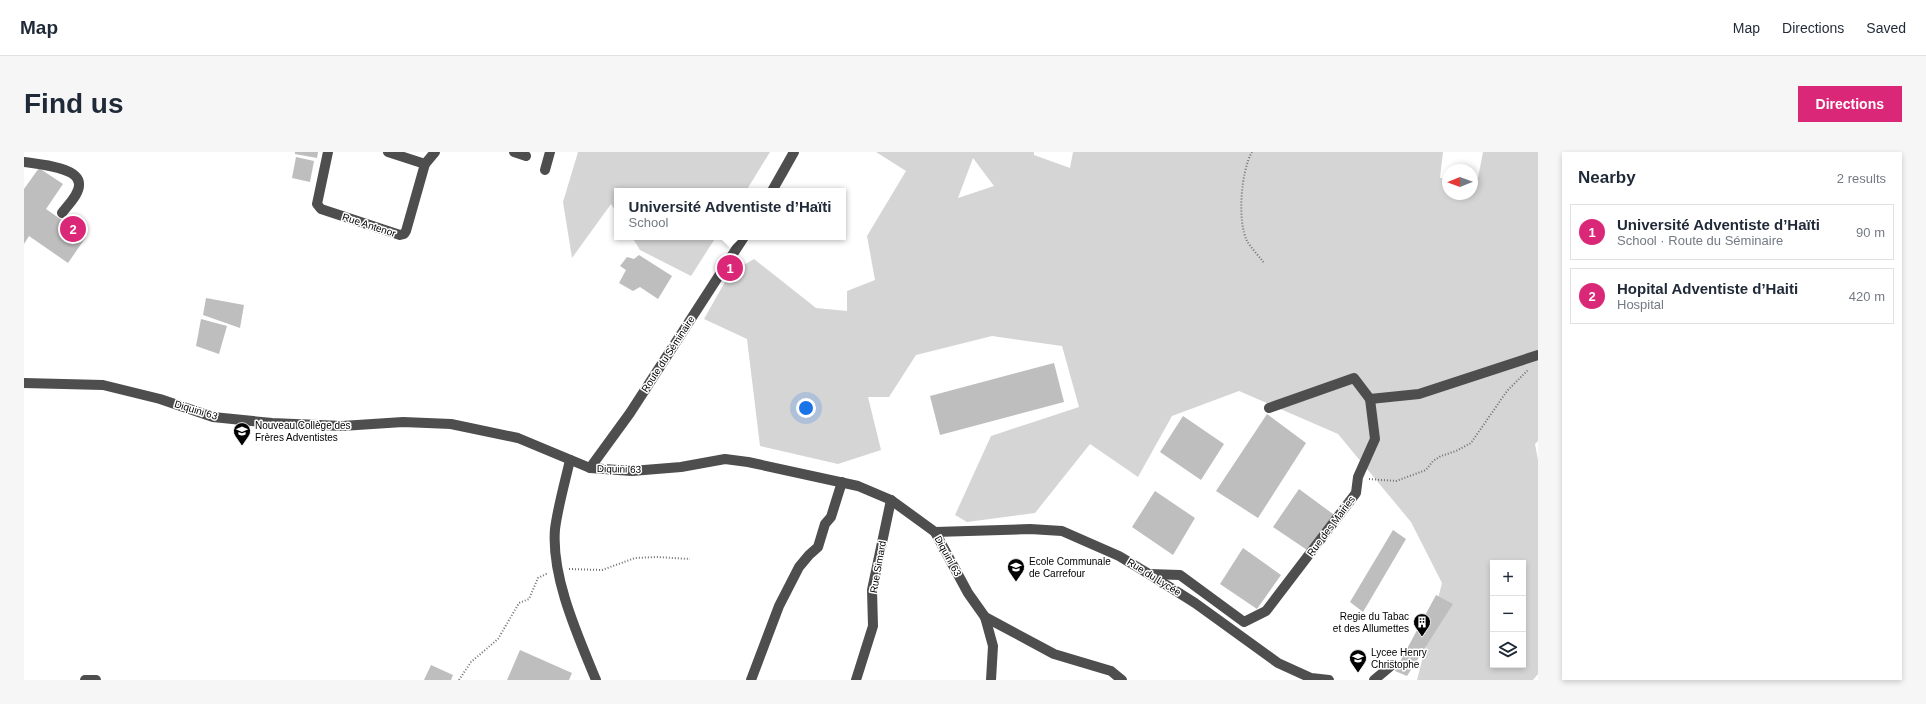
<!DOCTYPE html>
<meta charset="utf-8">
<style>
body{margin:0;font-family:Helvetica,sans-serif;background:#f6f6f7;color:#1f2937}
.controls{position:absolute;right:12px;bottom:12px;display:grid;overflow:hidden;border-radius:0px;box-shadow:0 2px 6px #0003}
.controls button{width:36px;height:36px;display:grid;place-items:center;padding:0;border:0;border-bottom:1px solid #e0e1e3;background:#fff;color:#1f2937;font:20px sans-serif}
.compass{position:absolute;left:1418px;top:12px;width:36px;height:36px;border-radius:50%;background:#fff;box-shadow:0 2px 6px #0003;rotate:269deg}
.you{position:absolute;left:782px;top:256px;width:14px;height:14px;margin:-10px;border:3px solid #fff;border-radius:50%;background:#1a73e8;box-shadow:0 0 0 6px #1a73e833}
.badge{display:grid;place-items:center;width:26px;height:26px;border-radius:50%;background:#db2777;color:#fff;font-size:13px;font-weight:700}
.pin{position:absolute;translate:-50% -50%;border:2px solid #fff;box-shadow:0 1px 4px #0006}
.popup{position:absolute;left:590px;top:36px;width:232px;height:52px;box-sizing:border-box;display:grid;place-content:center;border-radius:0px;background:#fff;filter:drop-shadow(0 1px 3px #0005);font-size:13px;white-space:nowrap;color:#747a83}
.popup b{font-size:15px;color:#1f2937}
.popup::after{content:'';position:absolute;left:50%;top:100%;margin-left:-8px;border:8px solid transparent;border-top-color:#fff}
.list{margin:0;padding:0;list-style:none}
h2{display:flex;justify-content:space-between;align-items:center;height:52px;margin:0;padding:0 16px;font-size:17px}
h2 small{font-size:13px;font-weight:400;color:#747a83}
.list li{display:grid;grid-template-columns:26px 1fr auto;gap:12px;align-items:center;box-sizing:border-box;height:56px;margin:0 8px 8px;padding:0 8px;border:1px solid #e0e1e3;border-radius:0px}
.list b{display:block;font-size:15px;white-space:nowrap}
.list p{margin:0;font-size:13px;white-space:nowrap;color:#747a83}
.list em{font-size:13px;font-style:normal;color:#747a83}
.icon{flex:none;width:22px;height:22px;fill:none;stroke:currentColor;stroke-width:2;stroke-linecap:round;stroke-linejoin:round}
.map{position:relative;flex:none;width:1514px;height:528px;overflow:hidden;border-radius:0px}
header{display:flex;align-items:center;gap:24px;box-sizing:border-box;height:56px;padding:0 20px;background:#fff;border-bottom:1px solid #e0e1e3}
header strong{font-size:19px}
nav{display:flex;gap:22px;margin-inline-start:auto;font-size:14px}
.intro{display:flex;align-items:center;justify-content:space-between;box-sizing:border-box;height:96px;padding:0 24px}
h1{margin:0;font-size:28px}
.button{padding:10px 18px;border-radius:0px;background:#db2777;color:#fff;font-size:14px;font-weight:700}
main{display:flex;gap:24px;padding:0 24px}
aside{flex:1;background:#fff;border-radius:0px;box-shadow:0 2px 6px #0003}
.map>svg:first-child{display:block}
.green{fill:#d5d5d5;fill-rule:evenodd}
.building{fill:#bebebe}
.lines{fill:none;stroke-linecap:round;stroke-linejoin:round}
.path{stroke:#707070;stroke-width:2;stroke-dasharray:1 2;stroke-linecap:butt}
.minor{stroke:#4e4e4e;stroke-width:10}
.labels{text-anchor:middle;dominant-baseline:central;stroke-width:3;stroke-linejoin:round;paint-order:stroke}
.street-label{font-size:10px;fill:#000;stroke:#fff}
.poi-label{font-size:10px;fill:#000;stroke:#fff;text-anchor:start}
</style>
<header>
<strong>Map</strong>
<nav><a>Map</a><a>Directions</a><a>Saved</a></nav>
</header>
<div class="intro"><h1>Find us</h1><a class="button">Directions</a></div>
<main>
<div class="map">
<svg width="1514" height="528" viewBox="0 0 1514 528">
<rect width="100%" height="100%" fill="#fff"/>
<g class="green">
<polygon points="554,0 746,0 722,39 593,39 593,61 587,52 548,106 539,50"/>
<path d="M852 0H1010V3L1046 16 1049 0H1419L1416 26H1424V42H1448V26H1454L1459 0H1514V289L1511 292 1514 308V522L1509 528H1393L1418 431 1387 370 1314 282 1215 239 1148 264 1114 325 1066 292 1011 361 943 370 931 363 967 284 1055 255 1038 194 968 184 892 203 865 245H844L857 298 814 312 736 294 723 187 680 167 706 121 730 107 792 156 823 159V139L851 128 843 84 882 19ZM949 6 970 34 934 46ZM1469 411H1499V513H1469Z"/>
<polygon points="608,85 692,85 667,124 616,98"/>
</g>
<g class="building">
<polygon points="271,0 294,0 293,6 271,2"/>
<polygon points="272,5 290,9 286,30 268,26"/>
<polygon points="15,16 39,32 22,57 62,85 44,111 5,84 0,92 0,37"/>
<polygon points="615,103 648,124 634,147 616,135 609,139 595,131 602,118 596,114 603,105 610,107"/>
<polygon points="182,146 220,153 216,176 179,163"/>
<polygon points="177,167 203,174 195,202 172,194"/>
<polygon points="1030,211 1040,250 916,283 906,244"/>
<polygon points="1243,262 1282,291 1234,366 1192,339"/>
<polygon points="1159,264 1200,292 1177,328 1136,300"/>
<polygon points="1275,337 1313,365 1289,402 1249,375"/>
<polygon points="1131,339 1171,366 1149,403 1108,375"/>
<polygon points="1369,378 1382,387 1339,460 1326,450"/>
<polygon points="1219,396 1257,423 1233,457 1196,432"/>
<polygon points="1412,443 1429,452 1383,524 1371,519"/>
<polygon points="496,498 548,521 545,528 483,528"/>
<polygon points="407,513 429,523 427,528 400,528"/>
</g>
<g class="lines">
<g class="path">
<path d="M1228 0C1217 19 1213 69 1223 89 1227 96 1235 104 1240 111"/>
<polyline points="1345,327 1372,329 1402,318 1409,309 1417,304 1432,299 1447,291 1483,239 1504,218"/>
<polyline points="545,417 578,418 611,406 633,405 666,407"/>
<polyline points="435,528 447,510 474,487 495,451 505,447 514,426 524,421"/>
</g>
<g class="minor">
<polyline points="304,0 293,52 297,57 376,83 380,82 382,79 401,12 411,0"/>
<polyline points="364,0 401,12"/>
<polyline points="490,0 502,4"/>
<path d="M0 10C13 12 55 15 55 32 56 42 43 54 38 61"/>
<polyline points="521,18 526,0"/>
<polyline points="748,39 770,0"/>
<polyline points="0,231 79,233 136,247 189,265 248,271 318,274 379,270 427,272 494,286 566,316 608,319 657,315 701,307 724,310 834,334 867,348 911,380 944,441 961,465 1030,502 1087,519 1098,528"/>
<polyline points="1245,256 1330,226 1346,247"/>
<path d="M546 308C541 330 534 354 531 377 527 425 554 484 572 528"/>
<polyline points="566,316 606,261 720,85"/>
<polyline points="911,380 1006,377 1038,379 1095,404 1125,422 1171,451 1254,511 1287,526 1305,528"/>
<polyline points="1125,422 1156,423 1220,470 1242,459 1332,341 1334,325 1351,287 1346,247 1395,242 1514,203"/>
<polyline points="961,465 969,494 967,528"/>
<polyline points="61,528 72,528"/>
<polyline points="727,528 755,454 775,415 785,403 794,395 801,372 807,365 818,330"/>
<polyline points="832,528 849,474 848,438 867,348"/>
<polyline points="1350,528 1368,513"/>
</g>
</g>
<defs>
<g id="school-pin" transform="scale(0.9)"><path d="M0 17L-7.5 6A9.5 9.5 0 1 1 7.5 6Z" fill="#000" stroke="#fff"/><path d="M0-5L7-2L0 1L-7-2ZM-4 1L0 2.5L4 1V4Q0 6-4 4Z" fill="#fff"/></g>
<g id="building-pin" transform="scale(0.9)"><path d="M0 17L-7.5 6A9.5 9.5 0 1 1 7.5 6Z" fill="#000" stroke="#fff"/><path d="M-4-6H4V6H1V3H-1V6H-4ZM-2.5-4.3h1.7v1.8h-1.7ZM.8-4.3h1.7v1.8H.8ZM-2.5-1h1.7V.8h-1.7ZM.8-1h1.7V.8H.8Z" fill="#fff"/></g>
</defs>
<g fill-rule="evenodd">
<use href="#school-pin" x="218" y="279"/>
<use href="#school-pin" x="992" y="415"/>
<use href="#building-pin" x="1398" y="470"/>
<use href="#school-pin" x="1334" y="506"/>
</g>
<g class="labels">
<g class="street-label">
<text transform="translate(345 73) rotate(18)">Rue Antenor</text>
<text transform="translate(644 202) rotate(-57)">Route du Séminaire</text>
<text transform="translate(172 258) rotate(17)">Diquini 63</text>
<text transform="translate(595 317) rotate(1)">Diquini 63</text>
<text transform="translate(1307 374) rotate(-53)">Rue des Mairies</text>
<text transform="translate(924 404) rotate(61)">Diquini 63</text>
<text transform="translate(854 415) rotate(-80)">Rue Simard</text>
<text transform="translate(1130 425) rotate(32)">Rue du Lycée</text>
</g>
<g class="poi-label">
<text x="231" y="273">Nouveau Collège des<tspan x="231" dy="12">Frères Adventistes</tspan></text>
<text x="1005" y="409">Ecole Communale<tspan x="1005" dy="12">de Carrefour</tspan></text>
<text x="1385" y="464" text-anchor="end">Regie du Tabac<tspan x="1385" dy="12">et des Allumettes</tspan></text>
<text x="1347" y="500">Lycee Henry<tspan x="1347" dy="12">Christophe</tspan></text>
</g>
</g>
</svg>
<div class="controls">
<button>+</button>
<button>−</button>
<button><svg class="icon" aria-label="layers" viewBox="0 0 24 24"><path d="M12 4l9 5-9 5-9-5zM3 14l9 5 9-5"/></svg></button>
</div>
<svg class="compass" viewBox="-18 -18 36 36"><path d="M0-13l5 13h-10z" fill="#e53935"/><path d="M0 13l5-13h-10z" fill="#747a83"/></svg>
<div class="you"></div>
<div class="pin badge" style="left:706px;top:116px">1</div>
<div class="popup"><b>Université Adventiste d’Haïti</b>School</div>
<div class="pin badge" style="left:49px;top:77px">2</div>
</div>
<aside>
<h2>Nearby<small>2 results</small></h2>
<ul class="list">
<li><span class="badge">1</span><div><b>Université Adventiste d’Haïti</b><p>School · Route du Séminaire</p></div><em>90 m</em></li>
<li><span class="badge">2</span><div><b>Hopital Adventiste d’Haiti</b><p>Hospital</p></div><em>420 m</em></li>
</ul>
</aside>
</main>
